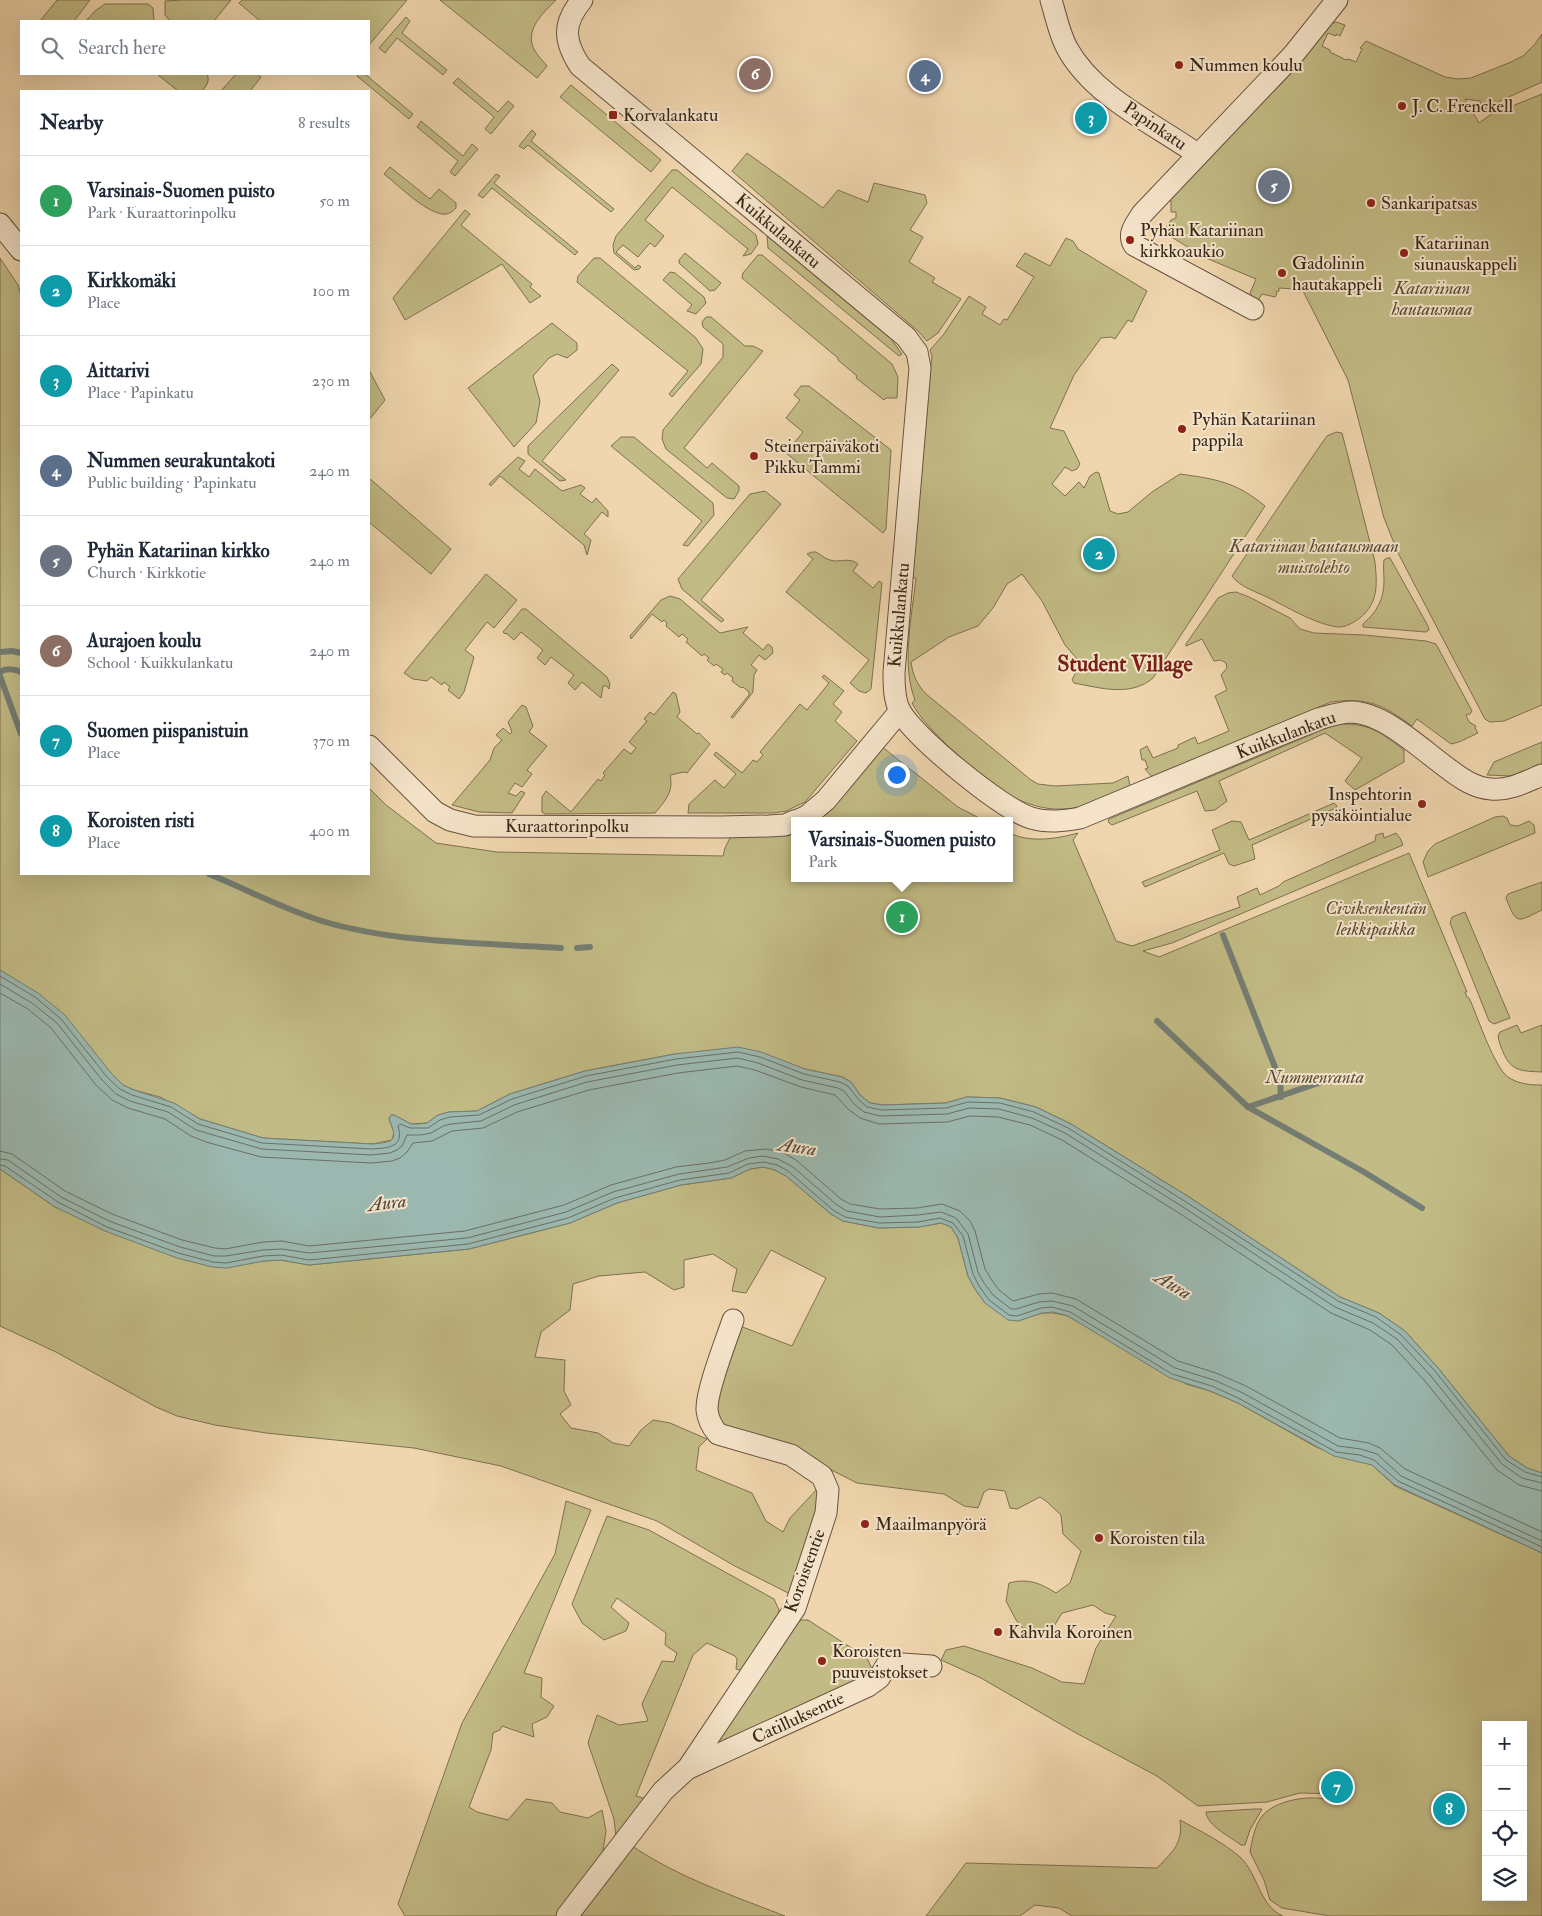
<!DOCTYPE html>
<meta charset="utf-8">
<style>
body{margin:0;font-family:"IM FELL Double Pica",serif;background:#f6f6f7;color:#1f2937}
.controls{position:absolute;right:15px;bottom:15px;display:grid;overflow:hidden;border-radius:0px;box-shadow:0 5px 20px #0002}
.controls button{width:45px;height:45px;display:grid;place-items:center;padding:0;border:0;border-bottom:1px solid #e0e1e3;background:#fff;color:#1f2937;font:25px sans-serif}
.you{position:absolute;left:896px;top:774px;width:18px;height:18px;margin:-12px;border:4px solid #fff;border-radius:50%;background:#1a73e8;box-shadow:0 0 0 8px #1a73e833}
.badge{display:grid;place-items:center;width:32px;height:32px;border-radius:50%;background:#1a73e8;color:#fff;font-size:16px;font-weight:700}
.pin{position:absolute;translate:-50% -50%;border:2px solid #fff;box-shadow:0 1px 5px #0006}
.popup{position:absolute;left:791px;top:817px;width:222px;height:65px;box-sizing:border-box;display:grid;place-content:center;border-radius:0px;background:#fff;filter:drop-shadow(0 1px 4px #0005);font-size:16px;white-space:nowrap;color:#747a83}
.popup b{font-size:19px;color:#1f2937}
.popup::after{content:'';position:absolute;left:50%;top:100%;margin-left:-10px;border:10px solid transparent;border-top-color:#fff}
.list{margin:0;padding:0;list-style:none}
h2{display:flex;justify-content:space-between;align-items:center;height:65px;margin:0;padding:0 20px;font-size:21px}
h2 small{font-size:16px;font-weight:400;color:#747a83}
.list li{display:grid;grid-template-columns:32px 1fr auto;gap:15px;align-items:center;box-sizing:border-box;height:90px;padding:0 20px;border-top:1px solid #e0e1e3}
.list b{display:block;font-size:19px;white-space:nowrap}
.list p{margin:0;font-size:16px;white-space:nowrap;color:#747a83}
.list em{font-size:16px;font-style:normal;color:#747a83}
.icon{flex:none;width:28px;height:28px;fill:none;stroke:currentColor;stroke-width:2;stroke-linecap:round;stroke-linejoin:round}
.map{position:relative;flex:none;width:1542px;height:1916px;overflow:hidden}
.search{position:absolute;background:#fff;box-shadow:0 5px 20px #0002;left:20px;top:20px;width:350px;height:55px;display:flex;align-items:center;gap:12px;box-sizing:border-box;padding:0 18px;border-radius:0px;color:#747a83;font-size:19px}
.panel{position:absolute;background:#fff;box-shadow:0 5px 20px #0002;left:20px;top:90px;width:350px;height:785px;border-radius:0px}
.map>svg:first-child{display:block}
.green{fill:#c2bb85;stroke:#7e7150;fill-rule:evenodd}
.water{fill:#9bb8b0;stroke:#747e74}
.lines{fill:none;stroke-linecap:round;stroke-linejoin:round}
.shore{stroke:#6a7065;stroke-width:1}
.stream{stroke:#747e74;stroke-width:6}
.minor-casing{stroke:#67533f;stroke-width:23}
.minor{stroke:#f5e4ca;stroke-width:21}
.poi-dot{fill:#8f2418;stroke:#f5e4ca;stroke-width:2}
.labels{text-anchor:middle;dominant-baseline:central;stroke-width:4;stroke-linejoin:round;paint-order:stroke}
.poi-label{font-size:18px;fill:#39271a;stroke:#f5e4ca;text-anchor:start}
.street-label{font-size:18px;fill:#39271a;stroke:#f5e4ca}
.park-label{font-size:18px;font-style:italic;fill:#5b4c35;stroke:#f5e4ca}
.water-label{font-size:19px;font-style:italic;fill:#524b40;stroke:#f5e4ca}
.district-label{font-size:22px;font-weight:bold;fill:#7a1f14;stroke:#f5e4ca}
</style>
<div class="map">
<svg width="1542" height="1916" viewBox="0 0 1542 1916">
<rect width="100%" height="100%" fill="#f0d6ae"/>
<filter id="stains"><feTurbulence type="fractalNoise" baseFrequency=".004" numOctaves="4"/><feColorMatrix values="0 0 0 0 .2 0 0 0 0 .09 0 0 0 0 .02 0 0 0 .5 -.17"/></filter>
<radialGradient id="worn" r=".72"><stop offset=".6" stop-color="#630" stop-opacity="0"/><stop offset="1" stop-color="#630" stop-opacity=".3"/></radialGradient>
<g class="green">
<polygon points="57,0 90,0 74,21 40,21"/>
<polygon points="183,0 231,0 214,21 170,21 165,15 165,1"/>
<polygon points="242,0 407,0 369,45 369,21 260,21 239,3"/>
<path d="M440 0H556C543 13 523 31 535 51 538 56 543 61 547 66L537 78Z"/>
<polygon points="105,4 148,4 153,8 154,21 86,21 95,11"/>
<polygon points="406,17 410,21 402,33 447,70 443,75 397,38 385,53 379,48"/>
<polygon points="1336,22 1345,25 1340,36 1337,34 1336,36 1328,33 1322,46 1330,50 1330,52 1346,60 1348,59 1356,62 1362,49 1360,48 1366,41 1445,77 1458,79 1471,78 1511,62 1523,56 1535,44 1542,34 1542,82 1500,101 1488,109 1481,106 1480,101 1465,99 1479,123 1490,115 1542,94 1542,705 1504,721 1490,722 1485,719 1398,553 1384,518 1348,380 1300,285 1295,289 1279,288 1279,291 1276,292 1277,294 1275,297 1262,294 1256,304 1250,293 1256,279 1206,258 1163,232 1171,220 1176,218 1176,212 1171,212 1171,200 1167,197 1282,83 1331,24"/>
<path d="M157 74H207C210 81 207 85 202 91H178Z"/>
<polygon points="236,74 257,74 261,77 250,91 221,91"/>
<polygon points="359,74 367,74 366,75 413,114 409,119 357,76"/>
<polygon points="458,78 498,112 508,101 514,106 491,134 485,129 494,117 453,83"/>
<polygon points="571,85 661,160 651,172 560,97"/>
<polygon points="421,121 463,156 472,144 478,149 455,176 450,172 458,161 417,127"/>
<polygon points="532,130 536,134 531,141 614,209 611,212 528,145 524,149 519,146"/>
<polygon points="747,153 823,208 838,190 868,202 874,183 925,195 927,203 910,230 923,237 909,262 935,278 932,282 961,299 938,333 927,341 918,331 732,171"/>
<path d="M390 167 430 199 439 189 456 203V208C452 212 448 215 442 214 424 211 399 186 384 174Z"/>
<polygon points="672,170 677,170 756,235 758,244 751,254 743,256 748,249 672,187 645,220 664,236 655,247 650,243 638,257 623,245 616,252 635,268 638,265 641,267 639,269 634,270 614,253 613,245 616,236"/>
<polygon points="496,174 500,176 494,183 578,252 575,255 492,188 483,198 478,195"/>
<polygon points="465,210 470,214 461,225 532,284 530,287 541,296 530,303 502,264 405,320 393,298"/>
<polygon points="767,236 891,339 902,354 899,356 768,248"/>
<path d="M1066 238 1073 241 1078 249 1147 291 1132 322 1128 320 1115 339 1111 337 1101 338 1074 375 1050 428 1064 431 1080 464 1077 469 1072 471 1065 467 1052 484 1065 496 1079 482 1084 488 1090 476 1096 472 1099 473 1110 511 1118 514 1128 512 1152 492 1180 474C1216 479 1236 482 1265 506L1153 678C1131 697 1100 688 1074 683L1072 680 1078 668 1077 659 1065 645 1042 601 1022 574 1007 584 993 608 978 626 949 637 911 662C913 676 917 684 926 694L1031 780 1038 784 1055 786 1113 783 1128 776 1130 786C1109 795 1086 809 1062 809 1045 810 1026 804 1011 796 983 779 926 731 912 703L915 700C901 665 912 615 916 578H912L931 365 932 356 930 350 944 334 969 296 986 307 982 314 1000 325 1004 319 1007 320 1034 277 1016 266 1025 253 1050 266Z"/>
<polygon points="685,253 721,283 715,290 710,291 679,263 679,260"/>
<polygon points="758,255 762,255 892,364 898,377 897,398 886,398 884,400 856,378 857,376 838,360 838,358 742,278 743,273"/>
<path d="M0 258 18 285 21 295V874H369V788L386 805 436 843 497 852 723 856 725 848 732 834 794 830V878H1010V833C1029 843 1057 839 1078 833L1073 840 1116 941 1132 946 1240 907 1237 897 1257 888 1260 895 1279 886 1283 882 1375 841 1376 835 1383 833 1384 838 1396 833 1400 838 1403 845 1172 943 1143 951 1159 957 1409 853 1467 992H1465L1467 997 1469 998 1471 1002C1478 1019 1495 1068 1508 1077 1518 1084 1530 1085 1542 1085V1473L1527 1468 1509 1456 1438 1368 1405 1331 1379 1313 1340 1297 1189 1197 1071 1124 1036 1107 1000 1098 967 1097 946 1103 883 1105 870 1103 861 1096 851 1082 842 1077 805 1069 786 1063 675 1054 585 1071 510 1094 477 1111 449 1112 438 1115 427 1123 411 1124 394 1115H391L389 1119 394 1132 392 1140 372 1144 263 1138 200 1119 160 1097 134 1090 123 1085 15 980 0 970Z"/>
<polygon points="594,258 600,258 696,338 703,349 701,364 672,397 669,394 688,371 577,282 578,276"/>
<polygon points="670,272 675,273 704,297 706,303 696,314 687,311 692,305 663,280"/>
<polygon points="706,317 711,317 745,346 753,346 763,351 684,448 707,468 712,463 739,486 739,491 734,499 727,498 666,449 662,439 663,430 723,357 723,344 703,327 702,322"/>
<polygon points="552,323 577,343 577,350 567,358 557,354 549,358 533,376 540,401 536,423 514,447 468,388"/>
<polygon points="612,364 619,370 542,461 566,480 560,481 528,454 528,446"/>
<polygon points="369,370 385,400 369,420"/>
<polygon points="801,386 809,386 891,450 886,529 883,533 786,453 803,432 786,418 800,400 794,395"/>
<path d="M1336 432 1342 433 1375 562C1377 584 1379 602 1360 618 1354 622 1347 627 1339 627 1320 626 1288 608 1271 599 1260 593 1239 587 1232 576L1317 450 1327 436Z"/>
<polygon points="621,437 634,437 713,503 714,515 688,546 683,545 702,521 611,446"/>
<polygon points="518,457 525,461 519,469 529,477 535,469 562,491 581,485 585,488 580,494 592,503 596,498 608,511 608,517 602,512 584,534 591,540 587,555 584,545 500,476 491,486 489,484"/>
<polygon points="369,478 451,549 431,574 369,522"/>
<polygon points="765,491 781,504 701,600 724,620 721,622 682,589 678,579 750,494"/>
<path d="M812 552H816C822 556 827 560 834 561 843 561 851 558 858 564L853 571 873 588 879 581 882 583 871 689 866 693 859 691 850 683 869 660 786 592 813 559 807 554Z"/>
<path d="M1387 558H1390L1428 626 1429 630 1426 632 1363 627V624C1377 612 1384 599 1384 581 1384 574 1383 567 1384 560Z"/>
<polygon points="486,574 517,600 494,628 487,622 465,650 474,657 464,692 459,699 448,690 450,687 444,682 442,685 431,677 427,681 413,679 404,673"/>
<path d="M1236 592 1249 597 1290 618 1300 629 1314 633 1364 635 1426 641 1436 644 1472 711 1470 714 1466 715 1469 722 1476 726 1475 728 1478 733 1459 742 1451 744 1417 719 1412 726C1383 705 1368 697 1331 702L1152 777 1145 769 1148 768 1145 760H1142L1140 750 1147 746 1153 758 1178 748V745L1195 737 1198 744 1229 731 1215 696 1227 690 1221 675 1227 668 1226 663 1221 660 1214 661 1202 639 1186 646V644L1218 598 1228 593Z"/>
<polygon points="670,596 680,599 720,633 748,627 743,633 763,650 768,644 772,647 773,653 765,660 759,655 751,665 757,670 754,675 753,692 733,718 731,717 749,695 749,692 743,687 741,688 732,681 733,678 727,673 725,675 721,672 723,669 716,664 714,666 707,660 709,658 704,654 702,656 686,642 688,639 682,634 679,637 666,626 667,623 664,620 662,622 652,614 631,639 630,636 661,600"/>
<polygon points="522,609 526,609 607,677 610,684 609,689 607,686 603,686 601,698 582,682 575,690 568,683 574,675 551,657 545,665 537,658 543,650 521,632 514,640 506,633 505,634 503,632"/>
<polygon points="824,675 844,691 833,704 842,712 835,721 857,741 805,802 786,811 774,813 688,813 689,804 715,780 724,788 736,774 714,755 716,752 742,773 753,760 757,762 763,755 760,752 800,704 807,710 829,683 822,677"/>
<path d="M673 692 676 694 680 712 677 717 697 734 699 733 710 744 687 773 684 772 670 775C674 792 665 801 655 813L545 814 542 812V797L546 791 571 812 598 779 601 781 605 775 603 773 624 749 631 754 636 748 629 742 647 721 644 719 650 712 654 715Z"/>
<polygon points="522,705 526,707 533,726 529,732 547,746 527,770 532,774 522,787 515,783 508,793 516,796 521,791 525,793 512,813 479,812 452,805 490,760 494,748 502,740 496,735 503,728 510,734 512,732 508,722"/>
<path d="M1337 724C1369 723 1379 731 1404 750V762L1355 790 1345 781 1362 758 1325 733 1219 781 1227 801 1215 810 1205 811 1197 791 1112 825 1108 822 1109 819Z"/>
<polygon points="1542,742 1542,764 1511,776 1487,775 1494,762"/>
<polygon points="881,746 958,807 985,821 812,821"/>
<polygon points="1334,803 1337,806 1336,808 1252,845 1255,859 1234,866 1229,864 1224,853 1145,887 1142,882 1220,850 1212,830 1232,821 1241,822 1249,840"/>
<polygon points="1503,816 1507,818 1510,825 1518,826 1529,821 1534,825 1535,833 1428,877 1423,862 1428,851 1435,844 1495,817"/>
<path d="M1542 882V910C1517 922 1517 926 1506 898L1508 894Z"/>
<polygon points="1465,912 1510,1018 1494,1024 1489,1021 1450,923 1452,917"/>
<path d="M1517 1025 1521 1033 1542 1025V1072C1523 1071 1511 1072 1503 1052 1501 1047 1499 1042 1498 1036L1500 1032Z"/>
<path d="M763 1167 775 1170 786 1176 831 1214 843 1221 879 1228 919 1227 941 1223 951 1227 958 1238 968 1276 975 1289 985 1303 1018 1321C1040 1313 1045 1310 1068 1316L1186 1384 1210 1391 1238 1403 1316 1447 1347 1459 1359 1460 1372 1465 1395 1486 1542 1553V1916H1330L1282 1908 1270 1900 1264 1880 1250 1852C1252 1841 1254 1829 1260 1819 1270 1803 1298 1797 1316 1798 1324 1798 1332 1801 1339 1803L1342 1800 1339 1794 1300 1793 1267 1802 1198 1806 1157 1776 1076 1733 981 1678 941 1660 946 1650 964 1646 1032 1668 1062 1682 1084 1684 1096 1648 1116 1616 1105 1613 1093 1605 1062 1613 1053 1628 1044 1637 1025 1631 1016 1620 1006 1601 1009 1583C1028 1578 1040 1583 1056 1593L1070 1583 1081 1551 1063 1534 1061 1515 1046 1501 1040 1497 1017 1509 1010 1508 1005 1491 989 1489 984 1492 978 1508 964 1506 944 1494 857 1483 802 1455 720 1424 713 1410 740 1326 792 1346 826 1278 771 1250 746 1293 732 1291 737 1269 713 1254 684 1260V1287L674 1290 645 1272 599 1276 573 1284 570 1310 541 1332 535 1357 565 1360 564 1391 571 1405 560 1414 571 1428 598 1433 613 1443 629 1446 641 1430 653 1420 670 1423 707 1439 699 1447 696 1470 752 1493 766 1521 783 1532 790 1518 819 1487 824 1500 790 1594 733 1565 657 1521 501 1466 414 1448 266 1433 215 1425 177 1416 156 1407 56 1352 0 1326V1169L55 1207 263 1261 281 1260 309 1265 469 1249 570 1223 617 1203 681 1185 731 1178 750 1169ZM1486 1725H1523V1897H1486Z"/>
<polygon points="566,1501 591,1510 524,1673 542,1678 541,1697 554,1706 547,1717 532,1724 534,1737 502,1726 500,1730 493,1733 491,1750 469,1807 477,1812 508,1820 526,1799 552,1803 560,1812 588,1818 602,1810 606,1831 602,1857 558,1916 405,1916 398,1904 462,1723 555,1554"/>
<polygon points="607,1516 649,1530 774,1599 779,1610 778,1620 743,1671 736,1669 737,1659 735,1656 707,1643 693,1655 636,1796 646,1799 616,1837 614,1819 588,1743 597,1715 619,1725 648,1721 642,1704 662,1661 674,1662 677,1653 665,1645 666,1633 617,1598 611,1607 629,1623 626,1631 604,1640 582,1623 572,1604"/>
<polygon points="802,1620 808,1620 867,1658 872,1669 870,1674 699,1760 791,1625"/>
<path d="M1255 1809H1262L1250 1830 1245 1845H1241C1231 1837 1207 1826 1206 1812Z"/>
<path d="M1180 1820C1200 1831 1223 1842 1240 1857 1259 1875 1259 1906 1283 1916H1072L1059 1908 1035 1905 1020 1916H926L966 1863 1157 1868C1173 1851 1183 1844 1180 1820Z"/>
<path d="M632 1846C680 1878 731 1895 785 1916H575Z"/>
</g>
<path class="water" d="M0 970 38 993 65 1015 111 1073 123 1085 134 1090 174 1103 200 1119 263 1138 372 1144C393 1142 399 1142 389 1119L391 1115H394L411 1124H419L427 1123 438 1115 449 1112 477 1111 510 1094 585 1071 675 1054 738 1047 761 1052 805 1069 842 1077 851 1082 861 1096 870 1103 883 1105 946 1103 967 1097 1000 1098 1036 1107 1071 1124 1189 1197 1340 1297 1379 1313 1405 1331 1438 1368 1509 1456 1527 1468 1542 1473V1553L1395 1485 1372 1465 1334 1456 1238 1403 1210 1391 1170 1378 1068 1316 1053 1312 1042 1313 1018 1321 1008 1320 985 1303 975 1289 968 1276 958 1238 951 1227 941 1223 919 1227 879 1228 843 1221 831 1214 786 1176 775 1170 763 1167 750 1169 731 1178 681 1185 617 1203 570 1223 469 1249 309 1265 281 1260 264 1261 227 1268 212 1267 177 1258 105 1231 55 1207 0 1169Z"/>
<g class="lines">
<g class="shore">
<path d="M0 976 35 997 61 1019 107 1077 120 1089 132 1095 171 1107 198 1124 262 1143 371 1149C387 1148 405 1148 398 1126L400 1124 410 1128H428L440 1120 450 1117 479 1115 512 1099 586 1076 676 1059 738 1052 760 1057 804 1074 840 1082 848 1086 858 1099 867 1107 882 1110 946 1108 968 1102 1000 1103 1034 1112 1068 1128 1186 1202 1338 1301 1376 1317 1401 1335 1435 1371 1506 1460 1525 1472 1542 1477"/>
<polyline points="0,984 32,1003 57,1023 102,1080 116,1094 130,1101 168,1112 196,1130 262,1149 371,1155 390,1153 397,1150 402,1146 407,1135 421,1135 431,1133 443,1126 451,1124 481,1121 514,1105 587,1082 677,1065 738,1058 758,1063 802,1080 838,1088 844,1091 854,1104 864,1112 880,1116 947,1114 969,1108 999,1109 1032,1118 1065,1133 1183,1207 1335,1307 1373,1323 1397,1339 1430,1375 1502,1464 1522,1478 1542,1483"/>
<polyline points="0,993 28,1009 51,1028 96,1085 112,1100 128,1108 165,1119 191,1136 206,1142 261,1157 371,1163 392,1161 400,1158 407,1152 413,1143 432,1141 452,1131 483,1128 517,1112 589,1090 678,1073 737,1066 755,1070 801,1087 835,1095 848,1109 860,1118 879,1124 947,1122 970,1116 998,1117 1030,1125 1062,1140 1179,1213 1331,1313 1370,1330 1392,1345 1424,1380 1497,1470 1519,1485 1542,1491"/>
<polyline points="0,1151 12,1154 65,1191 112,1214 182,1240 215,1248 225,1249 263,1242 282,1241 309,1246 465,1231 564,1205 611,1185 676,1167 709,1163 725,1160 745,1151 766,1149 782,1152 796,1160 841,1199 850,1204 880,1209 917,1208 942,1204 960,1211 970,1221 975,1231 985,1269 991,1279 999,1290 1013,1301 1039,1294 1052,1293 1076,1299 1178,1361 1216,1373 1246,1386 1340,1438 1369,1443 1380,1448 1405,1469 1542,1532"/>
<polyline points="0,1159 8,1160 61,1197 109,1221 180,1247 214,1256 226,1256 263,1250 282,1249 309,1253 467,1238 566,1212 613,1192 679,1174 727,1167 749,1158 763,1156 778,1159 793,1167 837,1205 847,1211 880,1217 918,1215 941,1212 956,1218 968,1234 978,1272 984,1283 993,1295 1011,1309 1016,1309 1039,1302 1052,1301 1073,1306 1175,1368 1214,1380 1243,1393 1338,1446 1361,1449 1377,1454 1401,1476 1542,1541"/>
<polyline points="0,1165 5,1166 58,1202 107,1227 178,1253 213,1262 226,1263 263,1256 281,1255 309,1260 468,1244 568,1218 615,1198 680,1180 729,1173 748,1164 764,1162 777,1165 788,1171 833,1210 845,1217 879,1223 918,1222 940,1218 953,1223 963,1236 973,1274 979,1286 989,1300 1009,1315 1017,1316 1041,1308 1052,1307 1070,1312 1172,1374 1212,1386 1240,1399 1336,1452 1360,1455 1374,1460 1398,1481 1542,1547"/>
</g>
<g class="stream">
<polyline points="0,652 12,651 21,653"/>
<path d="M0 672C6 668 15 669 21 672"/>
<polyline points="0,676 21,734"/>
<path d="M209 874C246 889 283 909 322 921 394 943 484 943 561 948"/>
<polyline points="1223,935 1280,1080 1281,1097"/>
<polyline points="577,948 590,947"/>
<polyline points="1157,1021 1248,1107 1364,1172 1422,1208"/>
<polyline points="1248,1107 1336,1077"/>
</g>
<g class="minor-casing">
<g id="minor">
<path d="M582 0C562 24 564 41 580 66L906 337 917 352 920 368 894 673C894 685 894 700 900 711 915 738 1002 809 1031 818 1048 823 1064 821 1080 818L1318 719C1329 716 1340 712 1352 712 1385 713 1423 751 1450 770 1462 779 1475 788 1491 789 1509 791 1525 782 1542 775"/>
<path d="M1051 0C1056 16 1059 33 1067 48 1093 96 1153 123 1197 154"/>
<polyline points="0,224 21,250"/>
<path d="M1253 309 1134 245C1127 233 1136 224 1142 214L1293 55 1337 0"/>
<polyline points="369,746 435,812 450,820 474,826 721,827 769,826 785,825 794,821"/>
<polyline points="796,821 807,816 826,800 900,711"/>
<polyline points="689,1768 868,1686 879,1678 888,1663 931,1666"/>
<path d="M567 1916 663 1791 688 1768 795 1608 826 1513 828 1490 822 1476 791 1455 718 1434C712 1427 708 1419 707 1410 706 1391 726 1341 733 1320"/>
</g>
</g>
<use href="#minor" class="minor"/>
</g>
<g class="poi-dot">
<circle cx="1179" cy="65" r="5"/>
<circle cx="1402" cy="106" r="5"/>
<rect x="608" y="110" width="10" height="10" rx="2.5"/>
<circle cx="1371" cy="203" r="5"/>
<circle cx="1130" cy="240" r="5"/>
<circle cx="1404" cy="253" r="5"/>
<circle cx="1282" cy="273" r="5"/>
<circle cx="1182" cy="429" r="5"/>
<circle cx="754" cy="456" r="5"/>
<circle cx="1422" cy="804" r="5"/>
<circle cx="865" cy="1524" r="5"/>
<circle cx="1099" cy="1538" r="5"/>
<circle cx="998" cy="1632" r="5"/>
<circle cx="822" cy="1661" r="5"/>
</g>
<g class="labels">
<g class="poi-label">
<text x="1189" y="65">Nummen koulu</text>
<text x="1412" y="106">J. C. Frenckell</text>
<text x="623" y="115">Korvalankatu</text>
<text x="1381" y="203">Sankaripatsas</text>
<text x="1140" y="230">Pyhän Katariinan<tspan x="1140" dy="21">kirkkoaukio</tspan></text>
<text x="1414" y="243">Katariinan<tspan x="1414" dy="21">siunauskappeli</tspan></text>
<text x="1292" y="263">Gadolinin<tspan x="1292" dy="21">hautakappeli</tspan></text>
<text x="1192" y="419">Pyhän Katariinan<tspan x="1192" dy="21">pappila</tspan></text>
<text x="764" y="446">Steinerpäiväkoti<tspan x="764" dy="21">Pikku Tammi</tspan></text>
<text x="1412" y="794" text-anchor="end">Inspehtorin<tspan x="1412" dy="21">pysäköintialue</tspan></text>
<text x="875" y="1524">Maailmanpyörä</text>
<text x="1109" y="1538">Koroisten tila</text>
<text x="1008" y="1632">Kahvila Koroinen</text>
<text x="832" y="1651">Koroisten<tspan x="832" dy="21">puuveistokset</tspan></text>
</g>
<g class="street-label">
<text transform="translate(1155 126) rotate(34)">Papinkatu</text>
<text transform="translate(778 231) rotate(40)">Kuikkulankatu</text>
<text transform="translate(899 615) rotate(-85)">Kuikkulankatu</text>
<text transform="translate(1286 735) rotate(-21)">Kuikkulankatu</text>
<text x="567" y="826">Kuraattorinpolku</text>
<text transform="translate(805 1571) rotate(-70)">Koroistentie</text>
<text transform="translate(798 1718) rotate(-25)">Catilluksentie</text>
</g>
<g class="park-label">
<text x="1432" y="288">Katariinan<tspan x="1432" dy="21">hautausmaa</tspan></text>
<text x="1314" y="546">Katariinan hautausmaan<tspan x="1314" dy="21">muistolehto</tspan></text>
<text x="1376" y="908">Civiksenkentän<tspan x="1376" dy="21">leikkipaikka</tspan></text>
<text x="1315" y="1077">Nummenranta</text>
</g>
<g class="water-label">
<text transform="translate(797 1147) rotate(8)">Aura</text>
<text transform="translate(387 1203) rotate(-7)">Aura</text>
<text transform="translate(1173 1285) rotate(31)">Aura</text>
</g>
<g class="district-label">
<text x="1125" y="664">Student Village</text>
</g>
</g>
<rect width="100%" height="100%" filter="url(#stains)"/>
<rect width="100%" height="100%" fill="url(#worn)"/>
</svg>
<div class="controls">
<button>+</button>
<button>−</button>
<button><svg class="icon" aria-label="locate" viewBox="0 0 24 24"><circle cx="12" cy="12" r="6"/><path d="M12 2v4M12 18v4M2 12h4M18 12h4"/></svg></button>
<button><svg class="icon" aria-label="layers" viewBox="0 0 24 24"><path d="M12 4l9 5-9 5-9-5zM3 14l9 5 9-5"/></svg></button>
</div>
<div class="you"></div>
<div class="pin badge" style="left:902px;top:917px;background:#2e9e5b">1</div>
<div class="popup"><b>Varsinais-Suomen puisto</b>Park</div>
<div class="pin badge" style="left:1099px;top:554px;background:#0f9aa8">2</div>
<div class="pin badge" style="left:1091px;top:118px;background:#0f9aa8">3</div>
<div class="pin badge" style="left:925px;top:76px;background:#5c6f8a">4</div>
<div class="pin badge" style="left:1274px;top:186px;background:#6b7280">5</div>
<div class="pin badge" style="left:755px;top:74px;background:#8d6e63">6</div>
<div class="pin badge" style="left:1337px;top:1787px;background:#0f9aa8">7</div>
<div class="pin badge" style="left:1449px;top:1809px;background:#0f9aa8">8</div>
<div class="search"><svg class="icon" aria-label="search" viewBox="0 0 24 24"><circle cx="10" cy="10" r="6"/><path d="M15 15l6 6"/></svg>Search here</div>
<section class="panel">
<h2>Nearby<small>8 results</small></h2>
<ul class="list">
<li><span class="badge" style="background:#2e9e5b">1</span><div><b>Varsinais-Suomen puisto</b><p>Park · Kuraattorinpolku</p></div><em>50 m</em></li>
<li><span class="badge" style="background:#0f9aa8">2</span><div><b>Kirkkomäki</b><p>Place</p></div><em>100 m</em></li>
<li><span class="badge" style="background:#0f9aa8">3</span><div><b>Aittarivi</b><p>Place · Papinkatu</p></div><em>230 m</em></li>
<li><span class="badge" style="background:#5c6f8a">4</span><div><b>Nummen seurakuntakoti</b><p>Public building · Papinkatu</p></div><em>240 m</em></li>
<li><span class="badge" style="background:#6b7280">5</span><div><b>Pyhän Katariinan kirkko</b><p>Church · Kirkkotie</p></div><em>240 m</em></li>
<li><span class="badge" style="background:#8d6e63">6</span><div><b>Aurajoen koulu</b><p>School · Kuikkulankatu</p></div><em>240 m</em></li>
<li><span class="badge" style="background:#0f9aa8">7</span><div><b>Suomen piispanistuin</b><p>Place</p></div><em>370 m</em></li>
<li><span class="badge" style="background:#0f9aa8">8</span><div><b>Koroisten risti</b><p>Place</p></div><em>400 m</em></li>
</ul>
</section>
</div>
